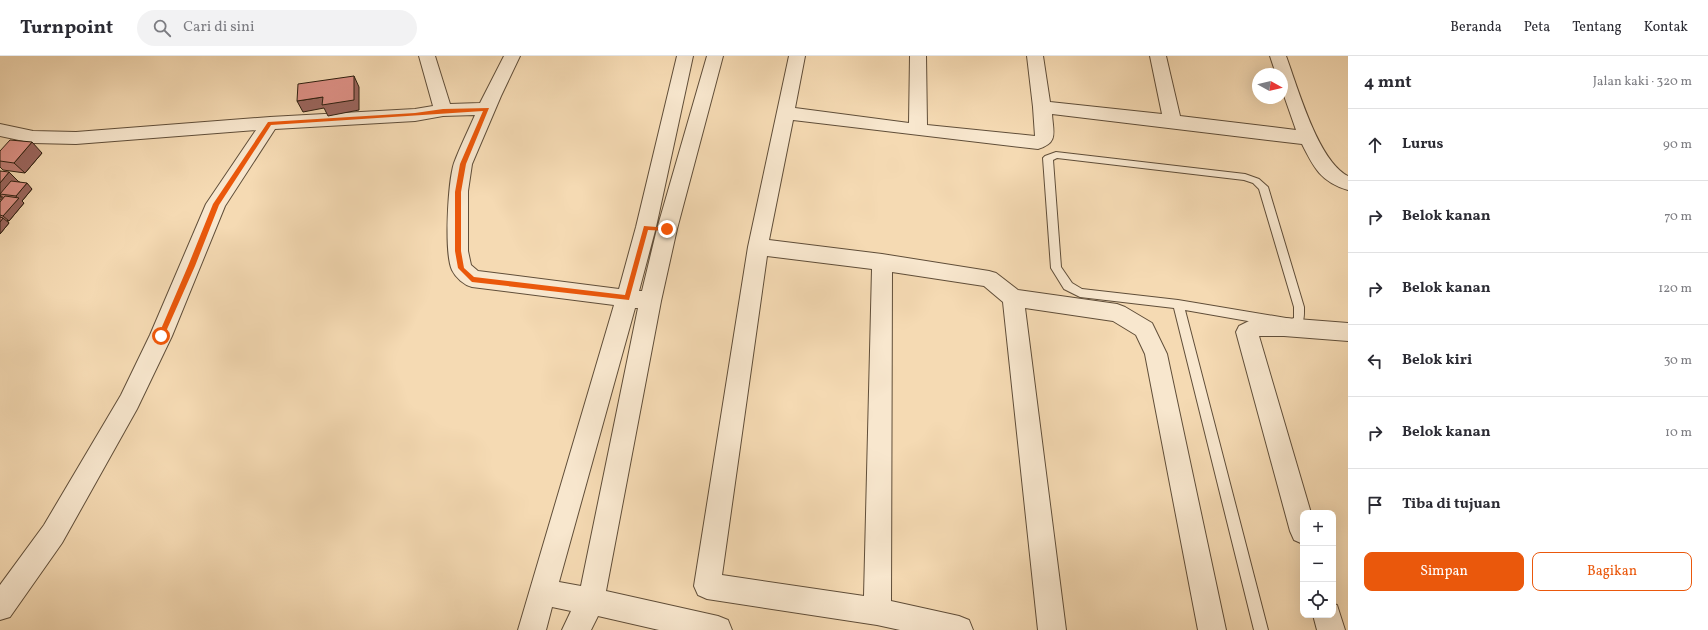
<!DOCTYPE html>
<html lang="id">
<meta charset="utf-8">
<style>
body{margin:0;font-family:Vollkorn,serif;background:#f2f2f3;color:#2b2b33}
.controls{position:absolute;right:12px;bottom:12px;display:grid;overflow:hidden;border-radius:8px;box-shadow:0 4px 16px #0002}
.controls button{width:36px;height:36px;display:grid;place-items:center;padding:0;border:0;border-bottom:1px solid #e1e1e2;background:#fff;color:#2b2b33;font:20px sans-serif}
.compass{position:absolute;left:1252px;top:12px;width:36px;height:36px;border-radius:50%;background:#fff;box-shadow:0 4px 16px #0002;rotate:98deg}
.stop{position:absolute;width:12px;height:12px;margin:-9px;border:3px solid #ea580c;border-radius:50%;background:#fff}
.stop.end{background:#ea580c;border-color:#fff;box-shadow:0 1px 4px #0008}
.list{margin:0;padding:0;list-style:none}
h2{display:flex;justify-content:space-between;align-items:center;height:52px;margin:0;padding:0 16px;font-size:17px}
h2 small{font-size:13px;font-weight:400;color:#7c7c81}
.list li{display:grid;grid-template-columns:26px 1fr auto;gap:12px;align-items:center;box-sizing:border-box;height:72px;padding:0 16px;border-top:1px solid #e1e1e2}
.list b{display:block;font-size:15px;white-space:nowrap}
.list em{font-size:13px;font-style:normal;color:#7c7c81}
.actions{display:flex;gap:8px;padding:12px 16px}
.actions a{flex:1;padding:9px 0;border:1px solid #ea580c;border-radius:8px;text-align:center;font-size:14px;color:#ea580c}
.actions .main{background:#ea580c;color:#fff}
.icon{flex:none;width:22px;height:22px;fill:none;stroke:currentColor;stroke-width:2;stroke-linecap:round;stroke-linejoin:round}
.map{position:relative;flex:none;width:1348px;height:574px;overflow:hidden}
header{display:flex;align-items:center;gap:24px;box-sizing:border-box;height:56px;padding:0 20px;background:#fff;border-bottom:1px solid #e1e1e2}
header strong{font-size:19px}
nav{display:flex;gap:22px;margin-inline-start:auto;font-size:14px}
.search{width:280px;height:36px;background:#f2f2f3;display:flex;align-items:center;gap:10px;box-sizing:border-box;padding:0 14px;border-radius:22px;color:#7c7c81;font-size:15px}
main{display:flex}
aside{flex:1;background:#fff}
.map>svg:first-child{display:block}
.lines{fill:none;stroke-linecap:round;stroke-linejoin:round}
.lane-casing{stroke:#604e39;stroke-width:2}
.street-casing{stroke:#604e39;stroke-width:2}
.lane{fill:#f8e7ce;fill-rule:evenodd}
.street{fill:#f8e7ce;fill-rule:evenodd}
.wall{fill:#bf7d74;stroke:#2e1f10}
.shaded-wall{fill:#9b665e;stroke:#2e1f10}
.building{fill:#de9187;stroke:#2e1f10}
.route{fill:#ea580c}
</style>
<header>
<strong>Turnpoint</strong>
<div class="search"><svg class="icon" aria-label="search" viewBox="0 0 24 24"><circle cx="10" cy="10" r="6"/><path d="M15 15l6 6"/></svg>Cari di sini</div>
<nav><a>Beranda</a><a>Peta</a><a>Tentang</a><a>Kontak</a></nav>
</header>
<main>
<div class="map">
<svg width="1348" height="574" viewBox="0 0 1348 574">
<rect width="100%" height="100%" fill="#f5dab3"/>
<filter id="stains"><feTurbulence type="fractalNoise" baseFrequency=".005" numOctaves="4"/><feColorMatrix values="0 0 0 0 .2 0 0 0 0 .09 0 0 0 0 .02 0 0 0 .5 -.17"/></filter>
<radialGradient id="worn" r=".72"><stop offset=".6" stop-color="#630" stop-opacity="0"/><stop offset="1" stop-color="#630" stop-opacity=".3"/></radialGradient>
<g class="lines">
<g class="lane-casing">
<path id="lane" d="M1056 96 1245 118 1259 123 1268 131 1304 251C1304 261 1305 269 1294 273L1185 254 1268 574H1254L1174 252 1080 241 1064 233 1051 212 1043 102 1045 100ZM1057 102 1244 124 1253 127 1259 133 1294 251V262L1292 263 1178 244 1082 233 1072 227 1061 211 1053 104Z"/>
</g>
<g class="street-casing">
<g id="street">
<path d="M419 0H435L450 48 480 47 504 0H520L501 40 472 108 468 135V195L471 209 478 215 619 233 636 171 677 0H693L656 171 639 235H642L657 173 707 0H723L677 173 661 245 606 535 718 560 728 564 732 574H659L598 560 591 574H562L571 555 552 551 546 574H518L614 249 472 231C464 229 456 222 452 214 444 197 448 126 454 107 460 91 468 75 475 59L443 60 415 65 275 73 225 150 172 280 137 353 62 487 10 561 0 564V529L44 469 121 339 150 279 206 148 256 74 76 88 33 87 0 80V68L33 75 76 76 270 61 415 53 433 50ZM635 252H638L581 530 559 526Z"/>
<path d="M789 0H805L795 52 909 67 910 0H926L927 69 1035 80 1033 51 1027 0H1043L1050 46 1162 58 1150 0H1166L1180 60 1296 74 1282 34V18H1276L1270 0H1286C1298 32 1318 105 1348 120V134C1321 126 1314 112 1302 88L1052 58C1053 76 1059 87 1038 93L793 64 769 184 882 198 989 215 996 217 1018 234 1117 248 1125 251 1152 267 1167 298 1226 574H1198L1145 298 1136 279 1113 265 1025 252 1066 574H1038L1003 246 984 230 892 216 891 545 959 560 969 564 973 574H900L877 569 707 543 698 539 694 530 748 191ZM767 200 872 213 864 540 722 519Z"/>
<polygon points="1255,262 1284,262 1348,267 1348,285 1284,280 1259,280 1311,457 1303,457 1303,488 1294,484 1290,475 1236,276 1239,270"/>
<polygon points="1333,548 1337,549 1345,574 1317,574 1313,559 1333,559"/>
</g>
</g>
<use href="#lane" class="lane"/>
<use href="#street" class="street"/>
</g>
<g class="wall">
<polygon points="0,95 42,97 25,117 3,114 0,111"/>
<polygon points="0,115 32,133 22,145 24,147 9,165 7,164 9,167 0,178 0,146 2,144 0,144"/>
</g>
<g class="shaded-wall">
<polygon points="354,20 359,31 359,54 328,60 324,52 303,56 297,45 323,41"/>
<polygon points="32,86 42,97 25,117 14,107"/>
<polygon points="9,116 20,127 0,138 0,127"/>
<polygon points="27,127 32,133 22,145 24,147 9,165 3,160 18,143 16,140"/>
<polygon points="0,139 5,143 4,145 0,140"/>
<polygon points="3,162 9,167 0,178 0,166"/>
</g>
<g class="building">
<polygon points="354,20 354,44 322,49 323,41 297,45 298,28"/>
<polygon points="10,84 32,86 14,107 0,105 0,95"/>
<polygon points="0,115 9,116 0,127"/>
<polygon points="11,125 27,127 16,140 0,138"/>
<polygon points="5,140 19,142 3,160 0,159 0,146"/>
<polygon points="0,161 3,162 0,166"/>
</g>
<polygon class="route" points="489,52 466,108 461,136 461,195 464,212 474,221 625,239 644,170 669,172 670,173 667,175 648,174 629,244 472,226 458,212 455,195 455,136 460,108 483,55 271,69 219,149 195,210 164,280 163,282 159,282 158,280 188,210 213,148 268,66 415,57 443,53"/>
<rect width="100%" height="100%" filter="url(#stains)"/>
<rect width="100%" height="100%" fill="url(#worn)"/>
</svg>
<div class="controls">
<button>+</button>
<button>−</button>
<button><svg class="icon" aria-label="locate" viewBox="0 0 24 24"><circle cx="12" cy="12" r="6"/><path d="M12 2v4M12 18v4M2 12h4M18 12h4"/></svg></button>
</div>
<svg class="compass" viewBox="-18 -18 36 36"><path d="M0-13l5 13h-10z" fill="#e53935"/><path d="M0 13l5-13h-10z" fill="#7c7c81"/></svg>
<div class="stop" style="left:161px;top:280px"></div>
<div class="stop end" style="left:667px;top:173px"></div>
</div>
<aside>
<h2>4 mnt<small>Jalan kaki · 320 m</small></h2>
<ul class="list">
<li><svg class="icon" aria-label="ahead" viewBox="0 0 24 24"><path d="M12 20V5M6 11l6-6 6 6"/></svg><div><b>Lurus</b></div><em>90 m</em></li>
<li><svg class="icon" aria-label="right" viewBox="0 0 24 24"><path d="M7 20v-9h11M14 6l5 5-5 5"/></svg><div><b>Belok kanan</b></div><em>70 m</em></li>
<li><svg class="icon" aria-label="right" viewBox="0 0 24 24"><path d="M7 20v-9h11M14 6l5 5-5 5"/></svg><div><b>Belok kanan</b></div><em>120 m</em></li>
<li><svg class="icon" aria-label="left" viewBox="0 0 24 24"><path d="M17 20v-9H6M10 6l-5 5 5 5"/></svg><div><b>Belok kiri</b></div><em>30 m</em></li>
<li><svg class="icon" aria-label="right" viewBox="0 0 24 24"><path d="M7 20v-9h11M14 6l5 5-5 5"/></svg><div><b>Belok kanan</b></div><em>10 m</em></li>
<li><svg class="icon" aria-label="arrive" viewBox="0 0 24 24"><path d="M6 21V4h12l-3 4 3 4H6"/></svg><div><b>Tiba di tujuan</b></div></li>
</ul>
<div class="actions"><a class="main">Simpan</a><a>Bagikan</a></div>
</aside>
</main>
